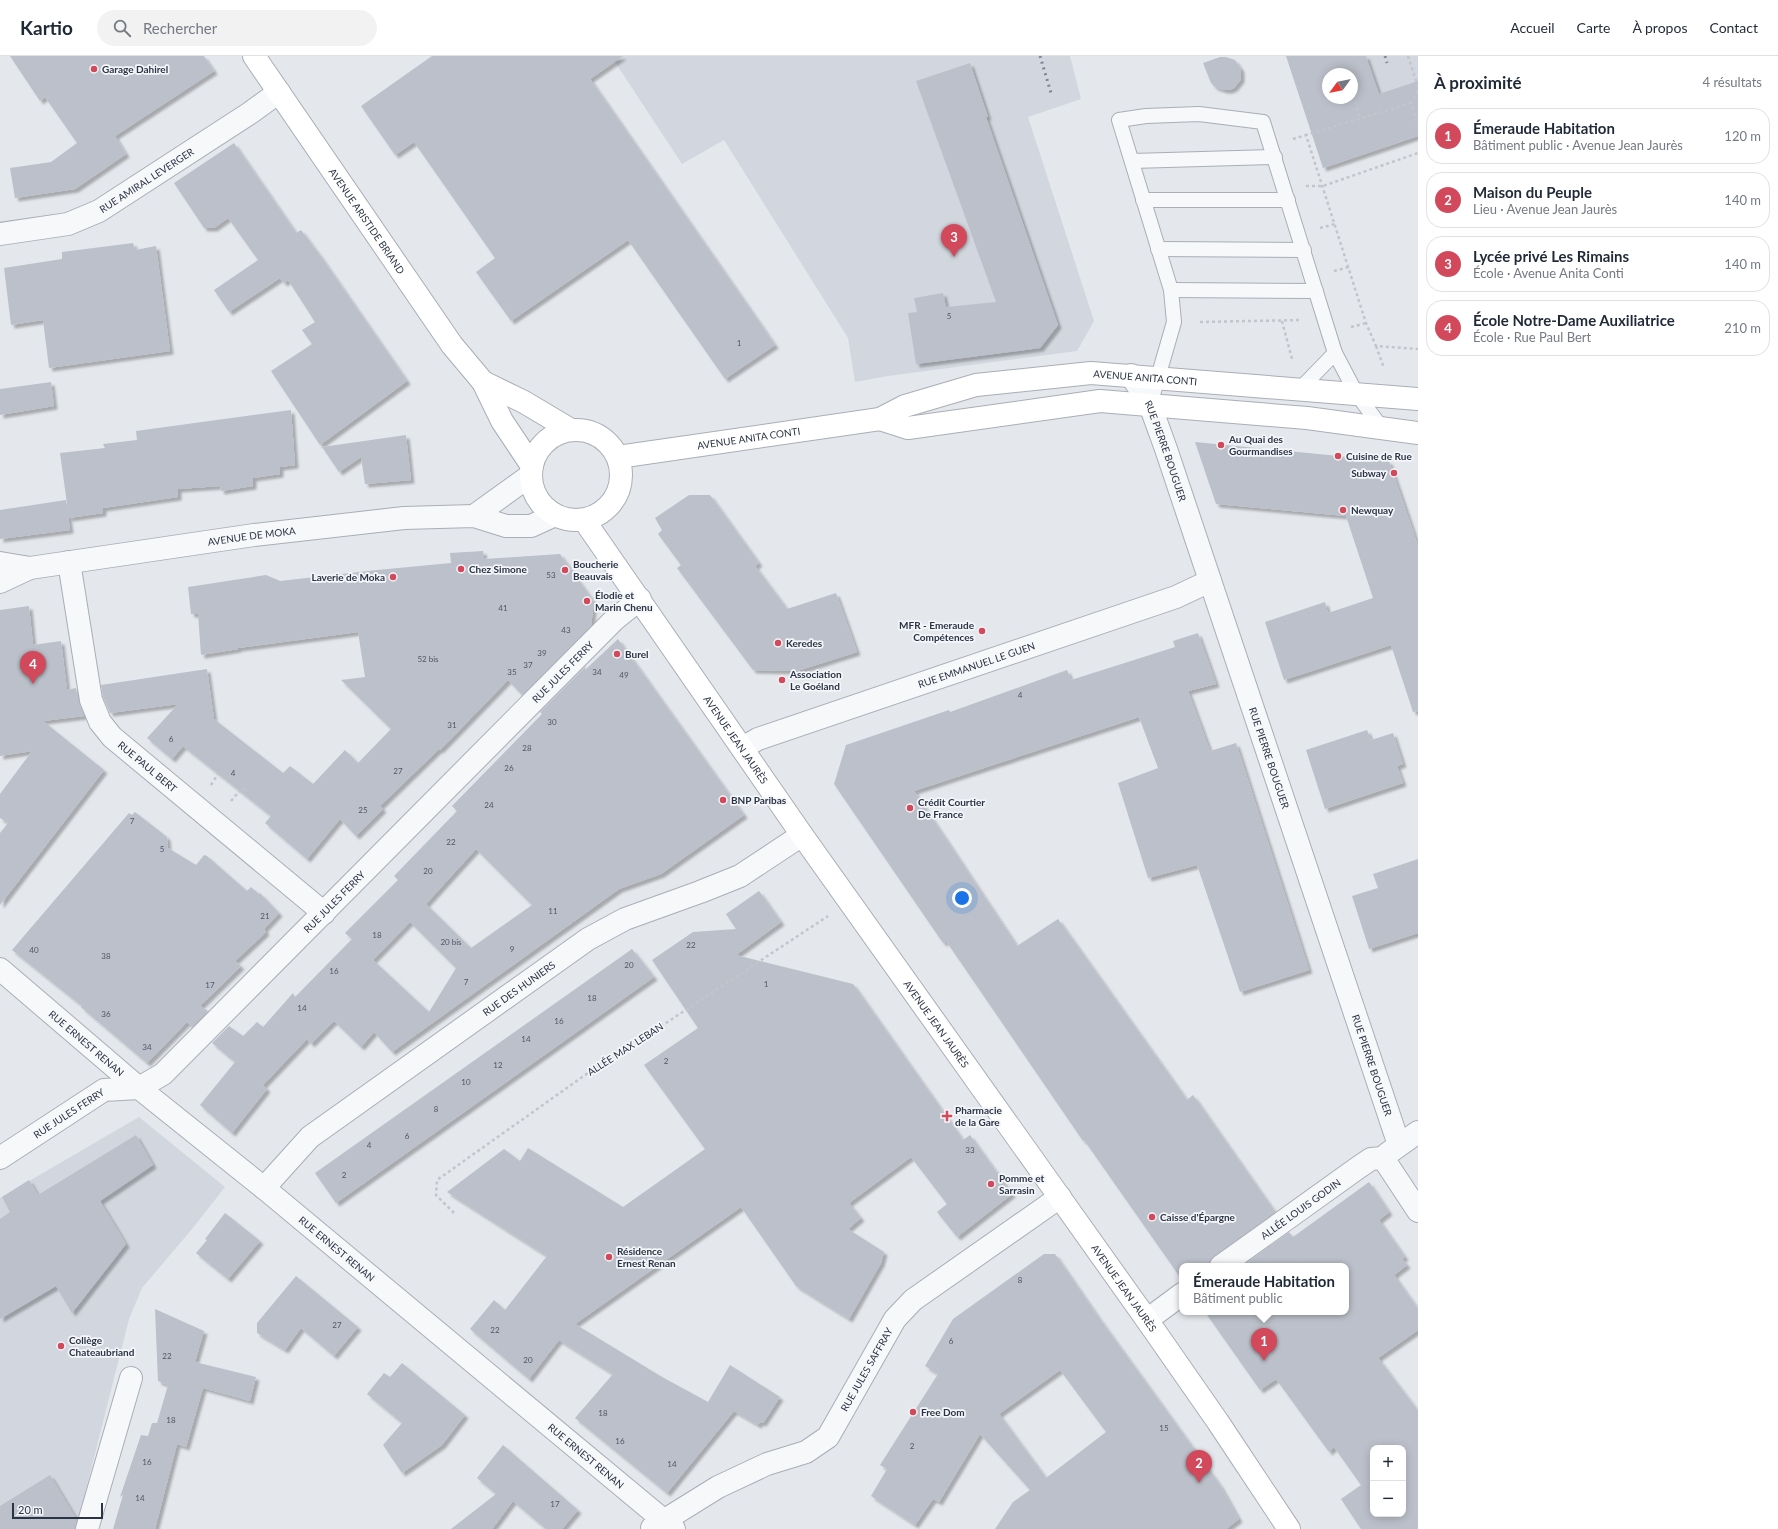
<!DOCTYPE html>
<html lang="fr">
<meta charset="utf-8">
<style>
body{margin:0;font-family:Lato,sans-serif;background:#f2f2f3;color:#1f2937}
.controls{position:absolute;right:12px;bottom:12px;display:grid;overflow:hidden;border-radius:8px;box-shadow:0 2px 10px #0003}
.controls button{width:36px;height:36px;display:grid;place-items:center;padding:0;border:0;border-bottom:1px solid #e0e1e3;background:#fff;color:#1f2937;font:20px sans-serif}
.compass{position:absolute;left:1322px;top:12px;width:36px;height:36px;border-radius:50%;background:#fff;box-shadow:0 2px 10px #0003;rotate:237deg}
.scale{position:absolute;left:12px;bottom:10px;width:91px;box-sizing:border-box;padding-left:4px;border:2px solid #2b3445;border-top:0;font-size:11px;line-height:14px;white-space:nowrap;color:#2b3445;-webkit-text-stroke:3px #f4f6f9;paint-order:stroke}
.you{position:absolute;left:962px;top:842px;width:14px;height:14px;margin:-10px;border:3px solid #fff;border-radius:50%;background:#1a73e8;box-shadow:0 0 0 6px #1a73e833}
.badge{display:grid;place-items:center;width:26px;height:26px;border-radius:50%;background:#d1495b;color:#fff;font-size:13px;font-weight:700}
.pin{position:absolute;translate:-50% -33px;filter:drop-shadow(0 1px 2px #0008)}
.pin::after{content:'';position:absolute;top:21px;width:14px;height:12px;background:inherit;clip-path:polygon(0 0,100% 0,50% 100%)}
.popup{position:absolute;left:1179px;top:1207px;width:170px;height:52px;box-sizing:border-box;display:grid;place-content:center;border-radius:8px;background:#fff;filter:drop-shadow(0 1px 3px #0005);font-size:13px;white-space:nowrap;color:#747a83}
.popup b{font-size:15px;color:#1f2937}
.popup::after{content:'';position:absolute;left:50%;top:100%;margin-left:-8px;border:8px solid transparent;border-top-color:#fff}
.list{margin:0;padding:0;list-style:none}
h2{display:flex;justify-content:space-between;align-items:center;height:52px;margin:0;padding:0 16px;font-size:17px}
h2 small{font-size:13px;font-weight:400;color:#747a83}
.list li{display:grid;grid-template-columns:26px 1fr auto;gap:12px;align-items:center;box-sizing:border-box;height:56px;margin:0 8px 8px;padding:0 8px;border:1px solid #e0e1e3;border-radius:16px}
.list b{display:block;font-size:15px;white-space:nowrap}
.list p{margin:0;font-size:13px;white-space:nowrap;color:#747a83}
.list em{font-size:13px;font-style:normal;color:#747a83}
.icon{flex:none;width:22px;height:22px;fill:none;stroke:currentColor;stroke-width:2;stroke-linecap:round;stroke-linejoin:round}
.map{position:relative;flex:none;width:1418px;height:1473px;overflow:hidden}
header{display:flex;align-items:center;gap:24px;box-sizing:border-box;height:56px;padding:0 20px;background:#fff;border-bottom:1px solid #e0e1e3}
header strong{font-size:19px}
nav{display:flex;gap:22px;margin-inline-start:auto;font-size:14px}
.search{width:280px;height:36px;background:#f2f2f3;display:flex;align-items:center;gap:10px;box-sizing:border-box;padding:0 14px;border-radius:22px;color:#747a83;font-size:15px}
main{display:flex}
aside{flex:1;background:#fff}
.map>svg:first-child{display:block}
.built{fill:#d2d6de;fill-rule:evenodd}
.building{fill:#bbc0ca;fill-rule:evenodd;filter:url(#shadow)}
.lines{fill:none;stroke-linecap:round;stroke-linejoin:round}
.lane-casing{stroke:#a9aeb7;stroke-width:16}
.street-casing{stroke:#a9aeb7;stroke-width:24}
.secondary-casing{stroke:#a9aeb7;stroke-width:24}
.path{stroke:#c2c5cb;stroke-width:2.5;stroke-dasharray:3 3;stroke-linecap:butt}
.lane{stroke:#f7f8fa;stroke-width:14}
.street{stroke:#f7f8fa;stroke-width:22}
.secondary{stroke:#fff;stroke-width:22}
.rail{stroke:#7d8696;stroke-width:3;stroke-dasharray:2 4;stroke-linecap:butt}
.poi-dot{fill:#d1495b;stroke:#f4f6f9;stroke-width:1.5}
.labels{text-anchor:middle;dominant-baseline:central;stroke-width:3.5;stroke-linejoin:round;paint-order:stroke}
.number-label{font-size:8px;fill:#4f5766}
.poi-label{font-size:10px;font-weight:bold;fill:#2b3445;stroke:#f4f6f9;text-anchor:start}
.street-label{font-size:10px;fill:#2b3445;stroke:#f4f6f9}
</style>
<header>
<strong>Kartio</strong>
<div class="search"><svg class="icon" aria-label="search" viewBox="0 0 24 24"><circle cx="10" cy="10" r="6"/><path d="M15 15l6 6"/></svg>Rechercher</div>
<nav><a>Accueil</a><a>Carte</a><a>À propos</a><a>Contact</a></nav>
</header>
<main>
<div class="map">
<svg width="1418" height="1473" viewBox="0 0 1418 1473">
<defs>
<filter id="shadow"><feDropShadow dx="3.5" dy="3.5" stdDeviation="1" flood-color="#0004"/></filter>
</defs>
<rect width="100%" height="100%" fill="#e4e7ec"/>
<g class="built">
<polygon points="611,0 1070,0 1081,43 1028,61 1094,265 1077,295 888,320 855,326 848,282 724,84 682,108"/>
<path d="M1292 0H1418V64L1324 95ZM1328 18H1352V42H1328Z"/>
<polygon points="139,1061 225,1131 192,1173 142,1232 129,1263 76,1473 0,1473 0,1142"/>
</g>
<g class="building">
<polygon points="10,0 204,0 214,15 115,80 126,98 75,133 15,142 10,112 51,106 77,87 45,41 40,45"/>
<polygon points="432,0 623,0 590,23 775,289 725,323 628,184 511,265 476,216 495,202 414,86 395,99 361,50"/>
<path d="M1286 0H1366L1379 38 1418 25V80L1323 112ZM1328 18H1352V42H1328Z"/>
<polygon points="1220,1 1226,1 1235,4 1241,13 1241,23 1234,32 1229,34 1224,34 1215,31 1211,27 1203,7"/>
<polygon points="970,7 988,61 986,61 1058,269 1040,292 916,308 908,257 917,256 914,242 943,237 946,251 996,246 916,25"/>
<polygon points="234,87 296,177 301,174 321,201 407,325 320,389 271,315 312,288 302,274 315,266 288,224 284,227 280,222 229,256 214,234 258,204 228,162 214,172 204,172 174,127"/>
<polygon points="133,187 135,194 156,190 170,295 49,312 43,264 11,269 4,212 62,203 62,196"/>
<polygon points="51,326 54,350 0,359 0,333"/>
<polygon points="291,354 295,409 280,411 280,418 253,422 253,430 221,435 220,430 178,433 178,441 103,452 103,457 69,462 60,397 105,392 103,388 137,384 136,375"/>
<polygon points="406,379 411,424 365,428 361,401 339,416 322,391"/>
<polygon points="1195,386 1389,405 1418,490 1418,655 1413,656 1391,589 1284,624 1265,566 1325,546 1328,557 1373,542 1346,460 1216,448"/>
<polygon points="689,439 710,439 759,507 755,510 787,553 836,537 857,596 797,615 753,614 677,512 681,509 658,478 662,474 655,462"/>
<polygon points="66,444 70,474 0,483 0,454"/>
<polygon points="483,495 484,503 560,498 594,546 591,570 522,639 508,624 440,694 439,693 380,750 383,753 356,780 340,763 307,803 265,767 271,760 183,690 172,703 147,682 178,648 110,657 103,641 101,629 207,613 214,663 283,717 290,710 313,728 345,694 358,707 391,673 341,624 365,621 358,576 238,592 238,593 201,599 198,558 191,558 188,531 266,519 280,525 377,514 451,507 450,497"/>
<polygon points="29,550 33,589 61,585 67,634 76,632 79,646 84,660 43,665 104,714 0,849 0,777 8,767 0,762 0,738 32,695 0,700 0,554"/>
<polygon points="1198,577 1216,628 1188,635 1210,695 1236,687 1309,914 1240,936 1197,809 1148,822 1118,727 1158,712 1139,661 914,735 1017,890 1058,863 1187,1044 1193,1039 1275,1156 1214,1200 1210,1205 1209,1210 1182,1210 1182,1220 1180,1221 1084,1084 1083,1085 946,885 943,887 834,728 846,689 949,654 950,656 1067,614 1071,624 1175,591 1173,585"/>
<path d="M618 583 744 759 661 818 619 833 392 996 374 976 361 991 334 965 311 988 307 983 263 1029 267 1033 232 1077 200 1049 235 1006 212 987 229 970 243 980 257 966 263 971 293 937 295 941 352 883 345 877 398 824 394 820 457 755 452 750 542 658 540 656 586 610 585 614ZM476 793 532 849 471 892 426 848ZM410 866 456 912 429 956 373 904Z"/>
<polygon points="1367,674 1371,684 1393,677 1403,708 1397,710 1403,727 1325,753 1306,694"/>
<polygon points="135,756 167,781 168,792 196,809 204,799 207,800 247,835 251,831 259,838 260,837 279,857 264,873 266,876 235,905 241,910 200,950 208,955 192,971 187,966 147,1007 81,951 82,950 12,894 129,757 132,759"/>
<polygon points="1418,803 1418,877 1369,893 1352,840 1378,832 1373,818"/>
<polygon points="759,835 781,866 736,899 853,928 963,1084 970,1079 1012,1138 957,1181 937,1156 947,1148 911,1101 849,1147 861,1162 848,1173 884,1196 881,1207 849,1263 796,1230 741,1151 575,1268 662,1321 708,1346 730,1309 780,1341 763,1367 760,1366 758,1369 734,1355 667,1437 575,1362 613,1318 559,1284 529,1323 470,1273 494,1244 505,1254 547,1200 447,1136 504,1093 520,1105 528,1092 623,1151 705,1093 644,1009 698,972 652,904 693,876 736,873 726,858"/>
<polygon points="632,893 654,921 336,1147 315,1117"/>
<polygon points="136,1079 153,1109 100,1145 126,1188 72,1257 56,1230 0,1263 0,1163 10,1156 2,1141 29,1124 38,1139"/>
<path d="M1369 1126 1389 1156 1379 1164 1405 1201 1402 1203 1407 1209 1394 1219 1418 1253V1274L1378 1302 1418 1355V1473H1361L1341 1443 1361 1429 1334 1391 1329 1396 1276 1323 1260 1334 1205 1256H1346V1210H1242L1289 1176 1293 1181ZM1373 1392H1403V1458H1373Z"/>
<polygon points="225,1157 260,1185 228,1223 196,1197 207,1184 205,1183"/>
<path d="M1044 1198H1055L1099 1262 1220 1429 1239 1463 1226 1473H995L1013 1446 1030 1434 980 1378 939 1446 933 1443 915 1469 871 1440 887 1413 880 1409 938 1318 925 1310 953 1263ZM1060 1314 1106 1376 1046 1422 999 1358Z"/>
<polygon points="296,1220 358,1271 334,1300 301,1272 285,1294 257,1277 257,1267"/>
<polygon points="155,1253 204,1275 195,1306 256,1321 250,1345 203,1332 186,1391 177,1388 155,1473 113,1473 123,1439 120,1441 141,1379 148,1380 152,1367 157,1367 168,1329 158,1325"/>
<polygon points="402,1307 465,1359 442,1389 402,1417 383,1389 402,1367 367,1338 384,1317 390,1321"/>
<polygon points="503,1389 578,1454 562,1473 546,1473 513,1445 492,1473 451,1473 496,1438 477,1422"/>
<polygon points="50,1419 77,1464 75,1473 0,1473 0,1450"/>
</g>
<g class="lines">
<g class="lane-casing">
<g id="lane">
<polyline points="1132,105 1275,101"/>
<polyline points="1143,144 1288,144"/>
<polyline points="1158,193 1304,194"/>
<polyline points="1171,234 1316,235"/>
<polyline points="1300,333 1335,297"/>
<polyline points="1150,349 1174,266 1171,234 1119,64 1146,60 1199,58 1263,66 1335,297 1356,337 1381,371"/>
</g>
</g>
<g class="street-casing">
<g id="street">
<path id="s1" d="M0 178 68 168 99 155 250 57 279 36"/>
<path id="s2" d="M1131 319 1150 349 1166 393 1399 1089"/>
<polyline points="474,460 531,419"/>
<path id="s3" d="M69 506 91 644 100 666 112 681 324 857"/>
<polyline points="0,507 30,512"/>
<path id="s4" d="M0 526 30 512 254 479 404 462 474 460 506 470H531L555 459"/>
<path id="s5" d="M742 692 758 683 1176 541 1210 525"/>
<path id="s6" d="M0 913 139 1032 264 1132 674 1473"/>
<polyline points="1387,1098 1418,1076"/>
<path id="s7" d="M0 1102 104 1034 139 1032 163 1018 614 564 640 543"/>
<polyline points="1383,1102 1418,1155"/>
<path id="s8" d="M264 1132 310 1081 588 883 625 863 700 836 740 820 802 779"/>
<path id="s9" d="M1221 1210 1359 1111 1371 1103 1383 1102"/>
<polyline points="1147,1264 1182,1238"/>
<path id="s10" d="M652 1472 718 1431 767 1408 806 1396 828 1381 895 1263 913 1244 1060 1141"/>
<polyline points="87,1473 131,1322"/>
</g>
</g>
<g class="secondary-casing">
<g id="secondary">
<path id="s11" d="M254 0 452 289 483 326 502 365 532 410"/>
<polyline points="483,326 524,346 571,374"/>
<polyline points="880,363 908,372 1100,345 1307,362 1418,377"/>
<circle cx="576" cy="419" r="45"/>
<path id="s12" d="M618 401 880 363 905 350 976 329 1091 317 1418 343"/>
<path id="s13" d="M584 464 802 779 1147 1264 1218 1366 1289 1473"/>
</g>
</g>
<g class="path">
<polyline points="1408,0 1418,31"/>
<polyline points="1418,35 1411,47 1418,70"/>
<polyline points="1355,46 1360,62"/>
<polyline points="1411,47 1306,79 1366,267 1376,290 1418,293"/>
<polyline points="1293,83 1306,79"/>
<polyline points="1306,130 1323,130 1418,97"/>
<polyline points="1320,172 1335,168"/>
<polyline points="1334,215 1349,211"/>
<polyline points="1282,265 1292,303"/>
<polyline points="1200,266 1301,264"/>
<polyline points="1351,271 1366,267"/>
<polyline points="1376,290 1384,312"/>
<polyline points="211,729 218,718"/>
<polyline points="231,745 242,732 246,735 247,733"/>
<polyline points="454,1157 436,1139 437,1124 619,995 666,967 828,860"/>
</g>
<use href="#lane" class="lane"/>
<use href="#street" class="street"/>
<use href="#secondary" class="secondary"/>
<g class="rail">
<polyline points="1040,0 1051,37"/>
<polyline points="1385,0 1387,7"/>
</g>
</g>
<g class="poi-dot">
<circle cx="94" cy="13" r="4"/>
<circle cx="1221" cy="389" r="4"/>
<circle cx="1338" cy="400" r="4"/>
<circle cx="1394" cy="417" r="4"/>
<circle cx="1343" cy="454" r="4"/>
<circle cx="461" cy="513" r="4"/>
<circle cx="565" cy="514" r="4"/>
<circle cx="393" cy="521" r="4"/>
<circle cx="587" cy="545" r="4"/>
<circle cx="982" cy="575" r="4"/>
<circle cx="778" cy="587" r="4"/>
<circle cx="617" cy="598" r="4"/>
<circle cx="782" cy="624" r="4"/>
<circle cx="723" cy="744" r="4"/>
<circle cx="910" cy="752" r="4"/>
<path d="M945 1054h4v4h4v4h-4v4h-4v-4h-4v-4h4z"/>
<circle cx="991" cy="1128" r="4"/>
<circle cx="1152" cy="1161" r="4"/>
<circle cx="609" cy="1201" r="4"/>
<circle cx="61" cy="1290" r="4"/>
<circle cx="913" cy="1356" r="4"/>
</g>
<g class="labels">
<g class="number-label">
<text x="949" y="260">5</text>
<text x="739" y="287">1</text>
<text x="551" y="519">53</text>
<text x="503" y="552">41</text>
<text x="566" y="574">43</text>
<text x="542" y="597">39</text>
<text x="428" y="603">52 bis</text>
<text x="528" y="609">37</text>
<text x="512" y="616">35</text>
<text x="597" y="616">34</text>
<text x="624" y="619">49</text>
<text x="1020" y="639">4</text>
<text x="552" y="666">30</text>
<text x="452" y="669">31</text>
<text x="171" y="683">6</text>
<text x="527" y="692">28</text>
<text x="509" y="712">26</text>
<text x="398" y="715">27</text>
<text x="233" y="717">4</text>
<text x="489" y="749">24</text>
<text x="363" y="754">25</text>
<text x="132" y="765">7</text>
<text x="451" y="786">22</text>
<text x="162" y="793">5</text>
<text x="428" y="815">20</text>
<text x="553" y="855">11</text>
<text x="265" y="860">21</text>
<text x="377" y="879">18</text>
<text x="451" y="886">20 bis</text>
<text x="691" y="889">22</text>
<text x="512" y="893">9</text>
<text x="34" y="894">40</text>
<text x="106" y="900">38</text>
<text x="629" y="909">20</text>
<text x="334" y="915">16</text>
<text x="466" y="926">7</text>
<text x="766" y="928">1</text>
<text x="210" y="929">17</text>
<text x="592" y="942">18</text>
<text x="302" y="952">14</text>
<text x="106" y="958">36</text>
<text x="559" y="965">16</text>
<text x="526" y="983">14</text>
<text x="147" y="991">34</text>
<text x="666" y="1005">2</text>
<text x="498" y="1009">12</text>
<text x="466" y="1026">10</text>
<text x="436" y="1053">8</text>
<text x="407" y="1080">6</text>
<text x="369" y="1089">4</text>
<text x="970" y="1094">33</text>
<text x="344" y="1119">2</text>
<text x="1020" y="1224">8</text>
<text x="337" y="1269">27</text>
<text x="495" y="1274">22</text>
<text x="951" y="1285">6</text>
<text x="167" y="1300">22</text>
<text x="528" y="1304">20</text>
<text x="603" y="1357">18</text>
<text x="171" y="1364">18</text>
<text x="1164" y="1372">15</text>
<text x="620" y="1385">16</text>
<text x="912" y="1390">2</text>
<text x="147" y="1406">16</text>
<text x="672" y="1408">14</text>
<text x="140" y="1442">14</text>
<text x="555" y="1448">17</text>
</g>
<g class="poi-label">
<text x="102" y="13">Garage Dahirel</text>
<text x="1229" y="383">Au Quai des<tspan x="1229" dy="12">Gourmandises</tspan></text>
<text x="1346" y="400">Cuisine de Rue</text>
<text x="1386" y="417" text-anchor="end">Subway</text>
<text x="1351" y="454">Newquay</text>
<text x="573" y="508">Boucherie<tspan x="573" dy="12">Beauvais</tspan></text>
<text x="469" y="513">Chez Simone</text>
<text x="385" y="521" text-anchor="end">Laverie de Moka</text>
<text x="595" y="539">Élodie et<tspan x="595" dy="12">Marin Chenu</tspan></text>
<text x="974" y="569" text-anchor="end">MFR - Emeraude<tspan x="974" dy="12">Compétences</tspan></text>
<text x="786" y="587">Keredes</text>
<text x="625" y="598">Burel</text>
<text x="790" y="618">Association<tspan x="790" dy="12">Le Goéland</tspan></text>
<text x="731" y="744">BNP Paribas</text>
<text x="918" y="746">Crédit Courtier<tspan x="918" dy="12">De France</tspan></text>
<text x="955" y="1054">Pharmacie<tspan x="955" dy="12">de la Gare</tspan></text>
<text x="999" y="1122">Pomme et<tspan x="999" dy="12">Sarrasin</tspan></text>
<text x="1160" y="1161">Caisse d'Épargne</text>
<text x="617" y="1195">Résidence<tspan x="617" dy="12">Ernest Renan</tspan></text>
<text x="69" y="1284">Collège<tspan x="69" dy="12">Chateaubriand</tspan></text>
<text x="921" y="1356">Free Dom</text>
</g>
<g class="street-label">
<text stroke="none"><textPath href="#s1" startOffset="159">RUE AMIRAL LEVERGER</textPath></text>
<text stroke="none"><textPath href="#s11" startOffset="200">AVENUE ARISTIDE BRIAND</textPath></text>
<text stroke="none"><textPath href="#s12" startOffset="537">AVENUE ANITA CONTI</textPath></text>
<text stroke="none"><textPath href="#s12" startOffset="132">AVENUE ANITA CONTI</textPath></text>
<text stroke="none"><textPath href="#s2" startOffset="84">RUE PIERRE BOUGUER</textPath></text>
<text stroke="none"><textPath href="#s4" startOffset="257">AVENUE DE MOKA</textPath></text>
<text stroke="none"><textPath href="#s5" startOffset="249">RUE EMMANUEL LE GUEN</textPath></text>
<text stroke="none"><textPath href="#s7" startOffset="754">RUE JULES FERRY</textPath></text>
<text stroke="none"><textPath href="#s13" startOffset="267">AVENUE JEAN JAURÈS</textPath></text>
<text stroke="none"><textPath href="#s2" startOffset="408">RUE PIERRE BOUGUER</textPath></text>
<text stroke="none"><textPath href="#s3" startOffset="229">RUE PAUL BERT</textPath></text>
<text stroke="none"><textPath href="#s7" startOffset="430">RUE JULES FERRY</textPath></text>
<text stroke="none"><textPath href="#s8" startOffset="325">RUE DES HUNIERS</textPath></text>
<text stroke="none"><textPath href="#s13" startOffset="615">AVENUE JEAN JAURÈS</textPath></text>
<text stroke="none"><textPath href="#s6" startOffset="114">RUE ERNEST RENAN</textPath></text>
<text transform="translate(625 993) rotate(-33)">ALLÉE MAX LEBAN</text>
<text stroke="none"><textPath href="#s2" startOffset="732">RUE PIERRE BOUGUER</textPath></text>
<text stroke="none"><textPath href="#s7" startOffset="82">RUE JULES FERRY</textPath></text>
<text stroke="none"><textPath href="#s9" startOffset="98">ALLÉE LOUIS GODIN</textPath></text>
<text stroke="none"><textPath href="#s6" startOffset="438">RUE ERNEST RENAN</textPath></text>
<text stroke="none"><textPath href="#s13" startOffset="939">AVENUE JEAN JAURÈS</textPath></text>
<text stroke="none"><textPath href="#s10" startOffset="277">RUE JULES SAFFRAY</textPath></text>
<text stroke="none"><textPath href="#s6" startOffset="762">RUE ERNEST RENAN</textPath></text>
</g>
</g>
</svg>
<div class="controls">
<button>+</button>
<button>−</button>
</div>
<svg class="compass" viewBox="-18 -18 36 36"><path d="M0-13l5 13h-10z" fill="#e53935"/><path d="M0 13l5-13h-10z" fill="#747a83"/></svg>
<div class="scale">20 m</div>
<div class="you"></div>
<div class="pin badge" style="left:1264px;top:1305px">1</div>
<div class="popup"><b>Émeraude Habitation</b>Bâtiment public</div>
<div class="pin badge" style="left:1199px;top:1427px">2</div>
<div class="pin badge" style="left:954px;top:201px">3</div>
<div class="pin badge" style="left:33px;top:628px">4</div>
</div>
<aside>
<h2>À proximité<small>4 résultats</small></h2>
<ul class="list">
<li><span class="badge">1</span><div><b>Émeraude Habitation</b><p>Bâtiment public · Avenue Jean Jaurès</p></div><em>120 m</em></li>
<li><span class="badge">2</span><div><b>Maison du Peuple</b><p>Lieu · Avenue Jean Jaurès</p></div><em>140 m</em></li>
<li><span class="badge">3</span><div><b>Lycée privé Les Rimains</b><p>École · Avenue Anita Conti</p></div><em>140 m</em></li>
<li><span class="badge">4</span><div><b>École Notre-Dame Auxiliatrice</b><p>École · Rue Paul Bert</p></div><em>210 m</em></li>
</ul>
</aside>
</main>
